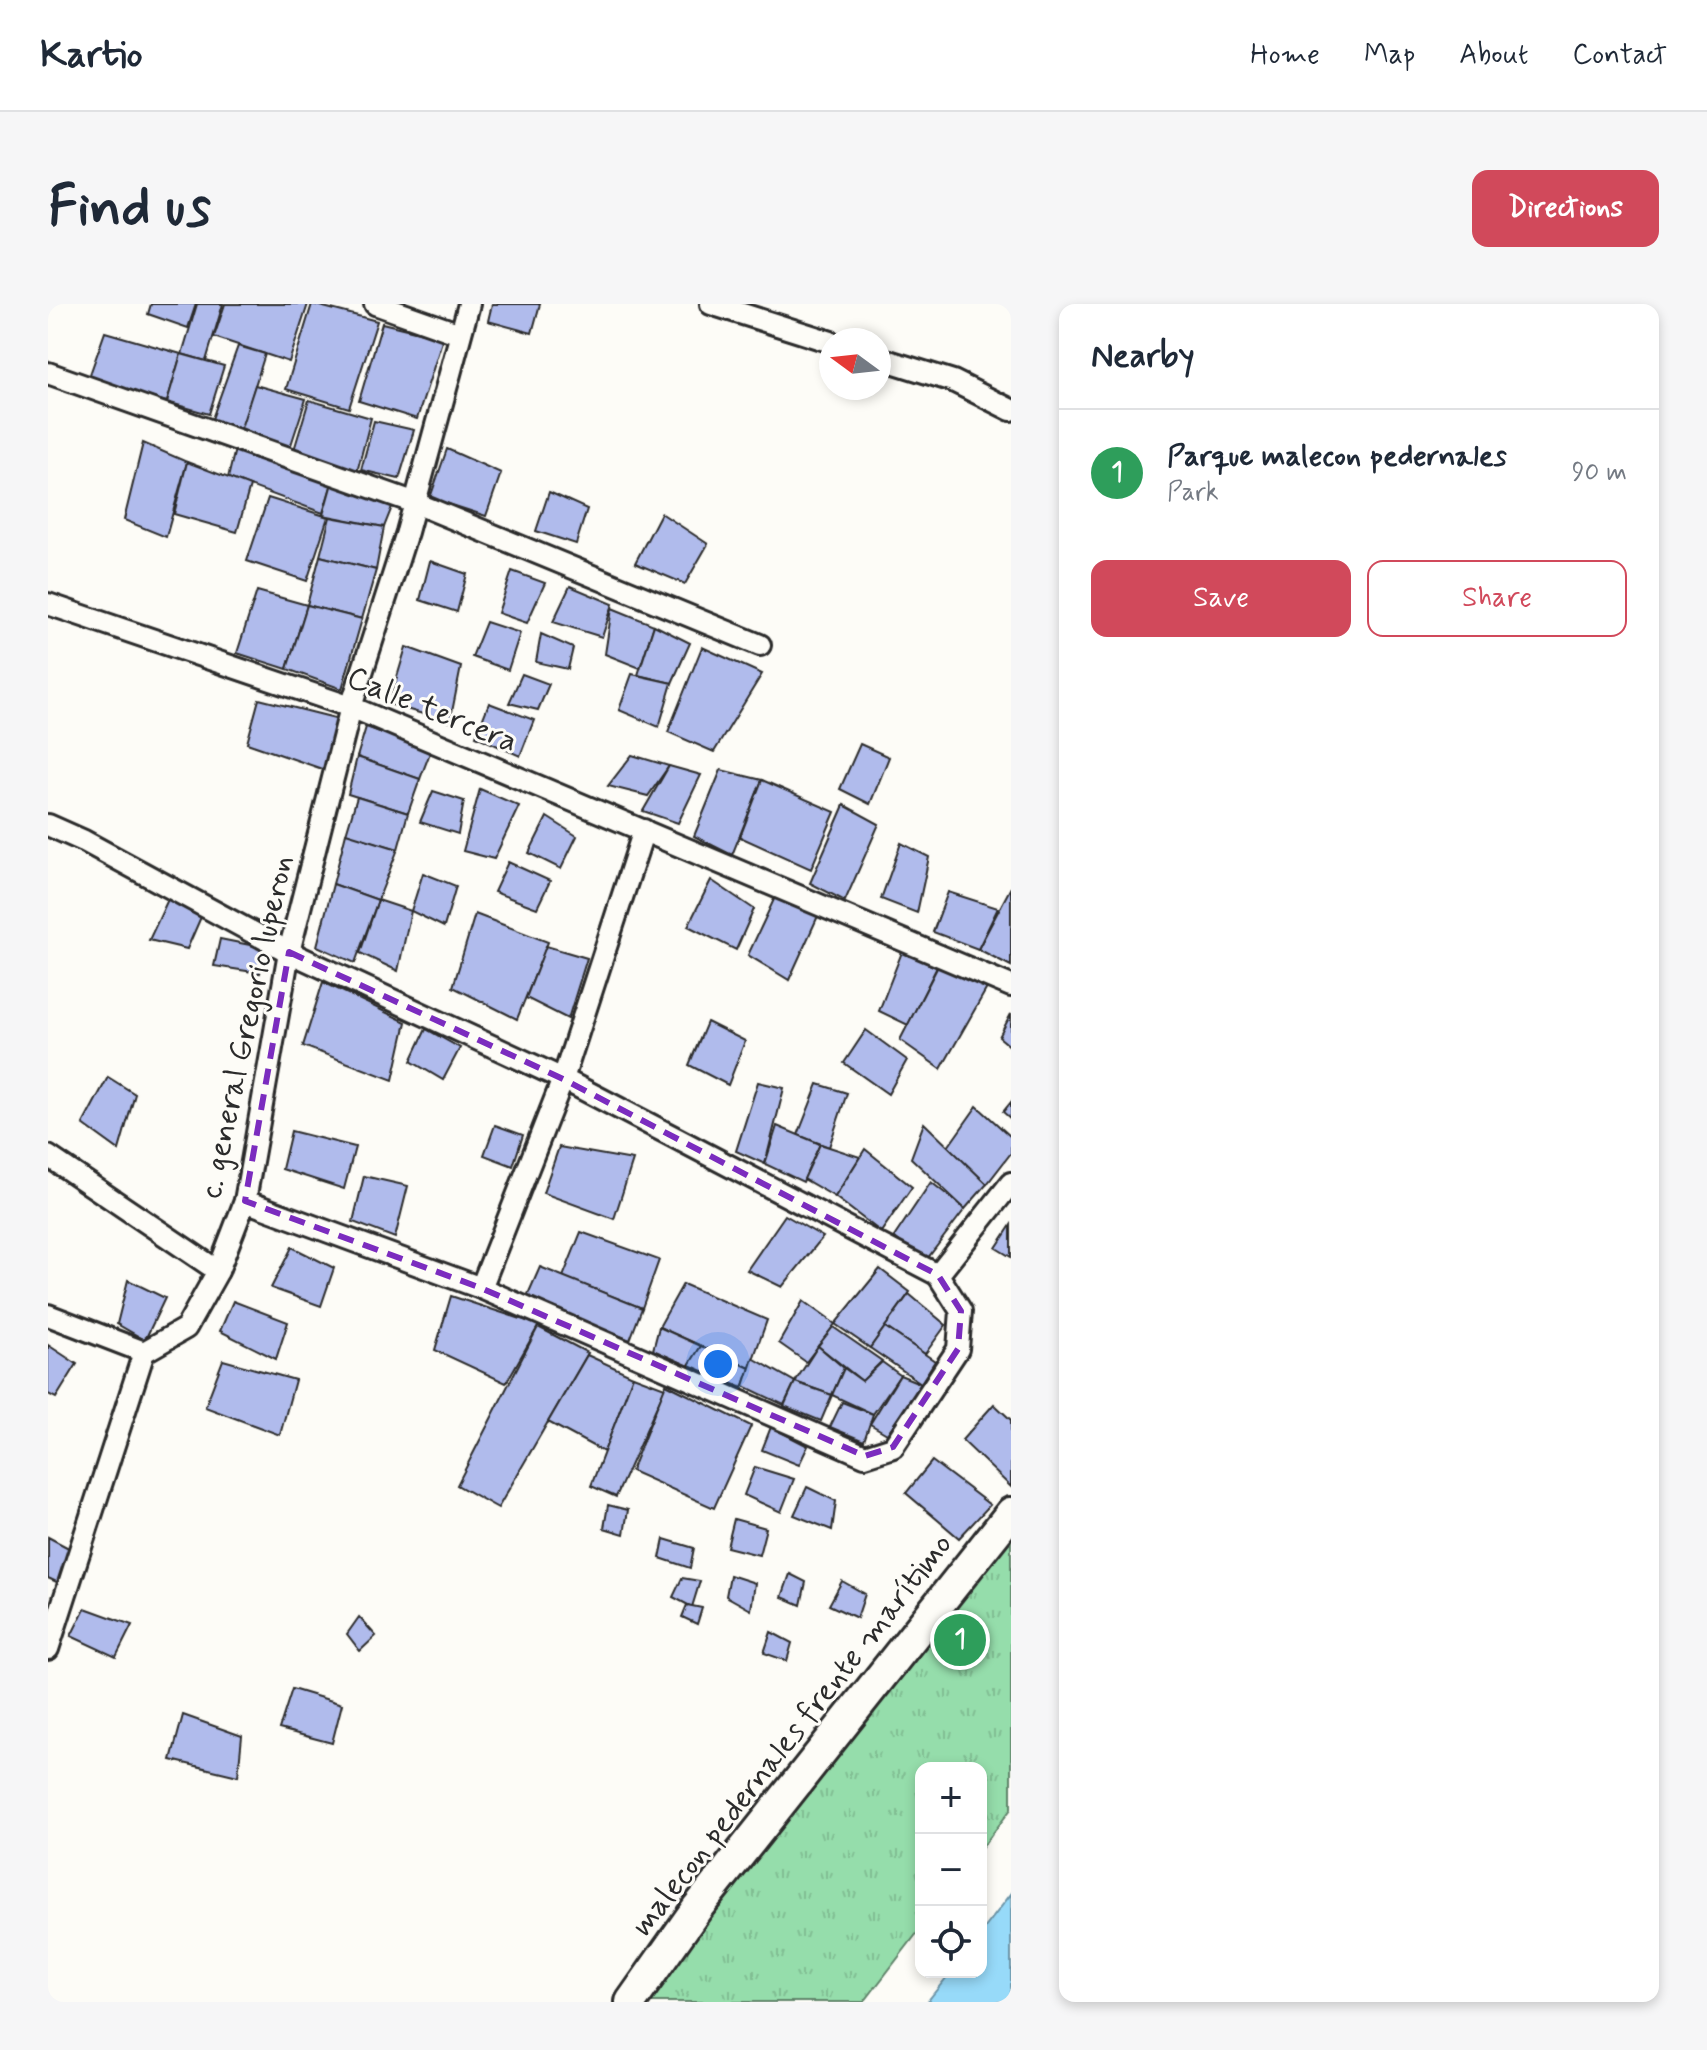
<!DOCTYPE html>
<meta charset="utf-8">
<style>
body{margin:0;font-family:Mynerve,sans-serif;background:#f6f6f7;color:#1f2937}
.controls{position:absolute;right:24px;bottom:24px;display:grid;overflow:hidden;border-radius:16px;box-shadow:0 4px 12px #0003}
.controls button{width:72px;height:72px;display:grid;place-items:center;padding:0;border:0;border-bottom:2px solid #e0e1e3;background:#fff;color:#1f2937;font:40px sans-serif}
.compass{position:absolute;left:771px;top:24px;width:72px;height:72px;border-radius:50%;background:#fff;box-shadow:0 4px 12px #0003;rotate:285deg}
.you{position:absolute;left:670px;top:1060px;width:28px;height:28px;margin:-20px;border:6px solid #fff;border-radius:50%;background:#1a73e8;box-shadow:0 0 0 12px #1a73e833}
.badge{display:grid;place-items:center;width:52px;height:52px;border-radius:50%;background:#d1495b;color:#fff;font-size:26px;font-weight:700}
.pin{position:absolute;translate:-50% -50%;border:4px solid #fff;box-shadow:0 2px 8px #0006}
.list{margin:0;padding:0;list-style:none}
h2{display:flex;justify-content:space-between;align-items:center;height:104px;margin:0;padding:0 32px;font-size:34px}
h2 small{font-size:26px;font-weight:400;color:#747a83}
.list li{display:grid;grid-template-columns:52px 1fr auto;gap:24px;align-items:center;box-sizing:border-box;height:128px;padding:0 32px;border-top:2px solid #e0e1e3}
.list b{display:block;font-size:30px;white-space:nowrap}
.list p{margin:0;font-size:26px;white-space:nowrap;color:#747a83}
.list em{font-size:26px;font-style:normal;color:#747a83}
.actions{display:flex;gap:16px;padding:24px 32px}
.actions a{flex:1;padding:18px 0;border:2px solid #d1495b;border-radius:16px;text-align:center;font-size:28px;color:#d1495b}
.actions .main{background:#d1495b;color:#fff}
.icon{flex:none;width:44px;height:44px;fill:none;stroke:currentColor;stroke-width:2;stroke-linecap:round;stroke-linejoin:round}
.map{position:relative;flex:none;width:963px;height:1698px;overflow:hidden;border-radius:16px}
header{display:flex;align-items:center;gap:48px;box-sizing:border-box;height:112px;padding:0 40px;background:#fff;border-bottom:2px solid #e0e1e3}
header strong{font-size:38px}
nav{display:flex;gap:44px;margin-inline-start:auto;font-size:28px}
.intro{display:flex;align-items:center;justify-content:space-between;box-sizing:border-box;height:192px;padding:0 48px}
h1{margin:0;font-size:56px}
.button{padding:20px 36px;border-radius:16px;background:#d1495b;color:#fff;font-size:28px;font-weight:700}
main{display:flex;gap:48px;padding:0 48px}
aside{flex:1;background:#fff;border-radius:16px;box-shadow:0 4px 12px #0003}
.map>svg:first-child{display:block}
.park{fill:url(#park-tufts);stroke:#60846b;stroke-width:2}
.water{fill:#97daf9;stroke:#6c94a7;stroke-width:2}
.building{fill:#b0bbec;stroke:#2b2b2b;stroke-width:2}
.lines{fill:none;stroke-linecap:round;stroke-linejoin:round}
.minor-casing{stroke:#2b2b2b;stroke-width:26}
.secondary-casing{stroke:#2b2b2b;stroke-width:36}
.minor{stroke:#fdfcf7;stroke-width:20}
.secondary{stroke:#fdfcf7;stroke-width:30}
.marked{fill:none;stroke:#7b2cbf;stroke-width:6;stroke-dasharray:16 10;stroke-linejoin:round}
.labels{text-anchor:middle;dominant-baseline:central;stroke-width:6;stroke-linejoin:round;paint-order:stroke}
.street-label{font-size:32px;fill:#2b2b2b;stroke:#fdfcf7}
</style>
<header>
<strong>Kartio</strong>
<nav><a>Home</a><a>Map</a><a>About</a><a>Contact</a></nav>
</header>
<div class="intro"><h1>Find us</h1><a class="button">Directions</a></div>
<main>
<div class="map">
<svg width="963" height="1698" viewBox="0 0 963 1698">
<defs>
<pattern id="park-tufts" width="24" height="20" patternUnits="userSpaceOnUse" patternTransform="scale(2)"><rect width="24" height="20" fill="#95ddab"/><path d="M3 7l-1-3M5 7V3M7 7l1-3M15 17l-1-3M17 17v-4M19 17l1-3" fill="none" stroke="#81be93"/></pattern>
</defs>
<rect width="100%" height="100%" fill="#fdfcf7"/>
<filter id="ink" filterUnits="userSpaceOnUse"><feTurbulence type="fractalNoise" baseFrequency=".0125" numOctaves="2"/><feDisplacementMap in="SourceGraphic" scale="16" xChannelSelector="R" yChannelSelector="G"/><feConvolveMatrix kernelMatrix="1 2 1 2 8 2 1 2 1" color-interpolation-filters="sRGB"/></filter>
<g filter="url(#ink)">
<polygon class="park" points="963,1209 963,1505 933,1545 933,1464 873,1464 873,1624 816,1698 583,1698"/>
<polygon class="water" points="963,1590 963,1698 879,1698 903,1668 933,1668 933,1629"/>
<g class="building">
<polygon points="103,0 148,0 140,24 100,10"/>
<polygon points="149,0 175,0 158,57 134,50"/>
<polygon points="177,0 260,0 241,58 166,33"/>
<polygon points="264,0 329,17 301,104 238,85"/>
<polygon points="444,0 492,0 484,29 440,17"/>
<polygon points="334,19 395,34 369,115 311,97"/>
<polygon points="57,28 133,50 119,98 40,76"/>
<polygon points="190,42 217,50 193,126 164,115"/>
<polygon points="133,50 176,62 161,110 119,98"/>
<polygon points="207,81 258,95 242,144 193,124"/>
<polygon points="261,96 323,114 309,168 246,146"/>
<polygon points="326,117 366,126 351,175 313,166"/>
<polygon points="95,139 139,158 118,233 76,216"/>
<polygon points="187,145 284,179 275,209 180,174"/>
<polygon points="399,145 453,169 438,212 382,194"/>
<polygon points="139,158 202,182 189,228 126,210"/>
<polygon points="284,179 346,198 336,223 275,211"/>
<polygon points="501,188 539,205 528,240 488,227"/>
<polygon points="220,194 280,213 259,277 199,257"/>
<polygon points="613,209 660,240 637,280 587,259"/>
<polygon points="282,213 336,223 328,266 272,252"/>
<polygon points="272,252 328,266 314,315 259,301"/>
<polygon points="382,257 419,270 409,308 372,296"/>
<polygon points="464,267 497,279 479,319 450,309"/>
<polygon points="522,282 565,300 554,333 505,318"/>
<polygon points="209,287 259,301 239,365 189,349"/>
<polygon points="259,301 314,315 294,385 239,365"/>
<polygon points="564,304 606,321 592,364 557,350"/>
<polygon points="438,318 472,329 460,366 424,353"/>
<polygon points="606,321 642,339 624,379 590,371"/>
<polygon points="493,330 525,344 520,365 488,358"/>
<polygon points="358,343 413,363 402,418 341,400"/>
<polygon points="654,343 714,370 666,448 620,428"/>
<polygon points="474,370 501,380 490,406 461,399"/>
<polygon points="584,370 624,379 611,423 571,406"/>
<polygon points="211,395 291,415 277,466 199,439"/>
<polygon points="441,399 486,416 472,452 428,432"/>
<polygon points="318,423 383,446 372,475 309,453"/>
<polygon points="812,440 841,453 822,500 792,485"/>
<polygon points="584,451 621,462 600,492 560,482"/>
<polygon points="309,453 372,475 360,509 300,490"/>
<polygon points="621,462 653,471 630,519 595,507"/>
<polygon points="673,466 714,476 684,551 646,532"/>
<polygon points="714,476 787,508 763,565 692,533"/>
<polygon points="432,485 471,502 446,555 415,547"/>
<polygon points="385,487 416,497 410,530 372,518"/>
<polygon points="309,493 360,509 350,545 298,530"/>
<polygon points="796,501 831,520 797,597 762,579"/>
<polygon points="499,513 529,532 513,565 481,549"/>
<polygon points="298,529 350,545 330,596 285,580"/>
<polygon points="853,539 881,553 869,609 833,595"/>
<polygon points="460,558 502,577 489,604 446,588"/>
<polygon points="375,569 408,582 396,623 363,607"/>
<polygon points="663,576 706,605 688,646 640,622"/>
<polygon points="285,580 330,596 307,659 269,642"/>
<polygon points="963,583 963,662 930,645"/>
<polygon points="900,588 950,604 930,645 885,628"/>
<polygon points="728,591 770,612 741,676 700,651"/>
<polygon points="121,593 156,606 139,645 101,636"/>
<polygon points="330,596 363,607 350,667 312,649"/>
<polygon points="427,610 500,638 469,715 405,683"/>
<polygon points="172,635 217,644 212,669 166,662"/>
<polygon points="498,642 539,654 520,715 478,694"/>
<polygon points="854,648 889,663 860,721 831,707"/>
<polygon points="890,662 939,684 893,765 852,736"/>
<polygon points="275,678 358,718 345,776 255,742"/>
<polygon points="963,710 963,743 951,733"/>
<polygon points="659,718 697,737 680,781 641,761"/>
<polygon points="378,725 412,744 395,776 363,757"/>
<polygon points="818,726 859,756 840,790 796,759"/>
<polygon points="60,773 87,790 71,846 35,820"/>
<polygon points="710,778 736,784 717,860 688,847"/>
<polygon points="770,780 799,789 781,843 750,831"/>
<polygon points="963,798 963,815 955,808"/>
<polygon points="929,802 963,833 963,849 939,880 900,843"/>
<polygon points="876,819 939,880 917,905 863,854"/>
<polygon points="447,821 475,831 465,862 436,851"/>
<polygon points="729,822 772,840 755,878 717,860"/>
<polygon points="243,827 307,843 296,885 234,865"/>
<polygon points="772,840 812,853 787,893 756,875"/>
<polygon points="511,843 585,856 566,915 495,889"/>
<polygon points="817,845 864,883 833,928 787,893"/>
<polygon points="316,872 360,882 347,934 305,918"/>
<polygon points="883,878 917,905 876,959 846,933"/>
<polygon points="737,911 775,933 734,983 699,966"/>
<polygon points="963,921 963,953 948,944"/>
<polygon points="533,928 611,956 594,1004 515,973"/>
<polygon points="244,943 286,964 273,1002 223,984"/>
<polygon points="492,963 594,1004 582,1036 478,995"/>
<polygon points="832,965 862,988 822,1044 787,1020"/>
<polygon points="80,976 117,994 97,1036 69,1020"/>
<polygon points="635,980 719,1016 702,1064 611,1023"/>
<polygon points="861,990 898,1021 877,1050 837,1023"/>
<polygon points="403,992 491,1021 458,1079 387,1046"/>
<polygon points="185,997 240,1018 228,1055 172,1027"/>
<polygon points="755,997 787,1020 758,1058 731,1039"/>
<polygon points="490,1023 540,1049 450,1204 409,1181"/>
<polygon points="611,1023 653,1042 641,1062 605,1046"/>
<polygon points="785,1023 834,1057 814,1077 770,1042"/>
<polygon points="837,1023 887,1057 873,1079 822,1044"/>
<polygon points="0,1041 29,1060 8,1094 0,1090"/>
<polygon points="653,1042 702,1064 695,1084 641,1061"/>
<polygon points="770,1042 796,1064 784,1091 747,1078"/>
<polygon points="539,1051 585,1072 556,1148 500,1118"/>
<polygon points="705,1054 747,1078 736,1101 696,1082"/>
<polygon points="175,1056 247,1076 232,1131 157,1103"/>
<polygon points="834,1058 852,1071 825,1110 784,1091 796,1064 814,1077"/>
<polygon points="852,1071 874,1080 839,1130 822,1120"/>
<polygon points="585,1072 617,1084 568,1193 543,1182"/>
<polygon points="747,1078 784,1091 773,1117 736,1102"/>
<polygon points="618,1080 703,1122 666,1204 583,1167"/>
<polygon points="794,1098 825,1110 816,1137 782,1123"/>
<polygon points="946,1100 963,1116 963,1183 914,1136"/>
<polygon points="723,1123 760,1142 751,1161 714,1146"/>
<polygon points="884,1157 942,1201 911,1234 858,1189"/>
<polygon points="707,1163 746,1175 733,1208 696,1191"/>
<polygon points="759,1183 788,1197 784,1226 746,1211"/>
<polygon points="560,1201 580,1206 576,1230 556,1224"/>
<polygon points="686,1215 718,1224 711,1251 679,1243"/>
<polygon points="0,1233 32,1250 15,1281 0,1274"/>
<polygon points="616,1235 646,1244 642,1264 612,1254"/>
<polygon points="742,1270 758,1278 753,1301 734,1293"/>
<polygon points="682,1271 707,1279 703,1306 678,1292"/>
<polygon points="634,1274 652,1277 644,1303 625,1293"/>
<polygon points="794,1277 817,1290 809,1314 781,1301"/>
<polygon points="639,1301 654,1304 649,1320 634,1313"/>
<polygon points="37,1304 84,1321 68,1353 23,1332"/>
<polygon points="311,1313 328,1332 312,1347 299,1330"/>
<polygon points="723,1328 744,1339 739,1357 716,1349"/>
<polygon points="244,1385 294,1400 284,1439 231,1425"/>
<polygon points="135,1411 194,1432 190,1472 123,1456"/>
</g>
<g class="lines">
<g class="minor-casing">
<g id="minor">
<polyline points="327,0 412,30"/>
<polyline points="663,0 783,38"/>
<polyline points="831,54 905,77 963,106"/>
<polyline points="0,69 365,198 712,341"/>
<polyline points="0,300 303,403 963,682"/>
<polyline points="0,521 36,537 241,648 515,775 890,971"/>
<polyline points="0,852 170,967"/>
<polyline points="197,897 433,984 817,1152 845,1143 910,1045 913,1007 890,971 963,879"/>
<polyline points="433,984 515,775 596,526"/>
<polyline points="0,1011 96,1048"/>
<polyline points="0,1345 96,1048 138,1024 170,967 197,897 241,648 303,403 359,228 421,0"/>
</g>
</g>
<g class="secondary-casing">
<polyline id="secondary" points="583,1698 650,1603 963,1209"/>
</g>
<use href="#minor" class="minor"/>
<use href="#secondary" class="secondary"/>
</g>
</g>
<path class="marked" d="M241 648 515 775 890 971 913 1007 910 1045 845 1143 817 1152 433 984 197 897Z"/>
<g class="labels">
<g class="street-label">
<text transform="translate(384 406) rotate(22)">Calle tercera</text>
<text transform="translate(199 723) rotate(-78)">c. general Gregorio luperon</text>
<text transform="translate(744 1431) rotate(-52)">malecon pedernales frente marítimo</text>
</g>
</g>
</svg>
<div class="controls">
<button>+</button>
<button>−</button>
<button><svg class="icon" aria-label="locate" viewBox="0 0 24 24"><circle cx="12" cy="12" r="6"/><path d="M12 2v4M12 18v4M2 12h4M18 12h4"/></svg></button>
</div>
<svg class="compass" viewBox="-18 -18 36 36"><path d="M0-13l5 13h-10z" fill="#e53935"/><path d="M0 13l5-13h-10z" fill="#747a83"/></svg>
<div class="you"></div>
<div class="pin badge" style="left:912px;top:1336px;background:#2e9e5b">1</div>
</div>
<aside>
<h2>Nearby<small></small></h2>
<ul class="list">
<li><span class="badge" style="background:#2e9e5b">1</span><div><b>Parque malecon pedernales</b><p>Park</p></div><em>90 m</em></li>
</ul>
<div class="actions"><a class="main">Save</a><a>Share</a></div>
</aside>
</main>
